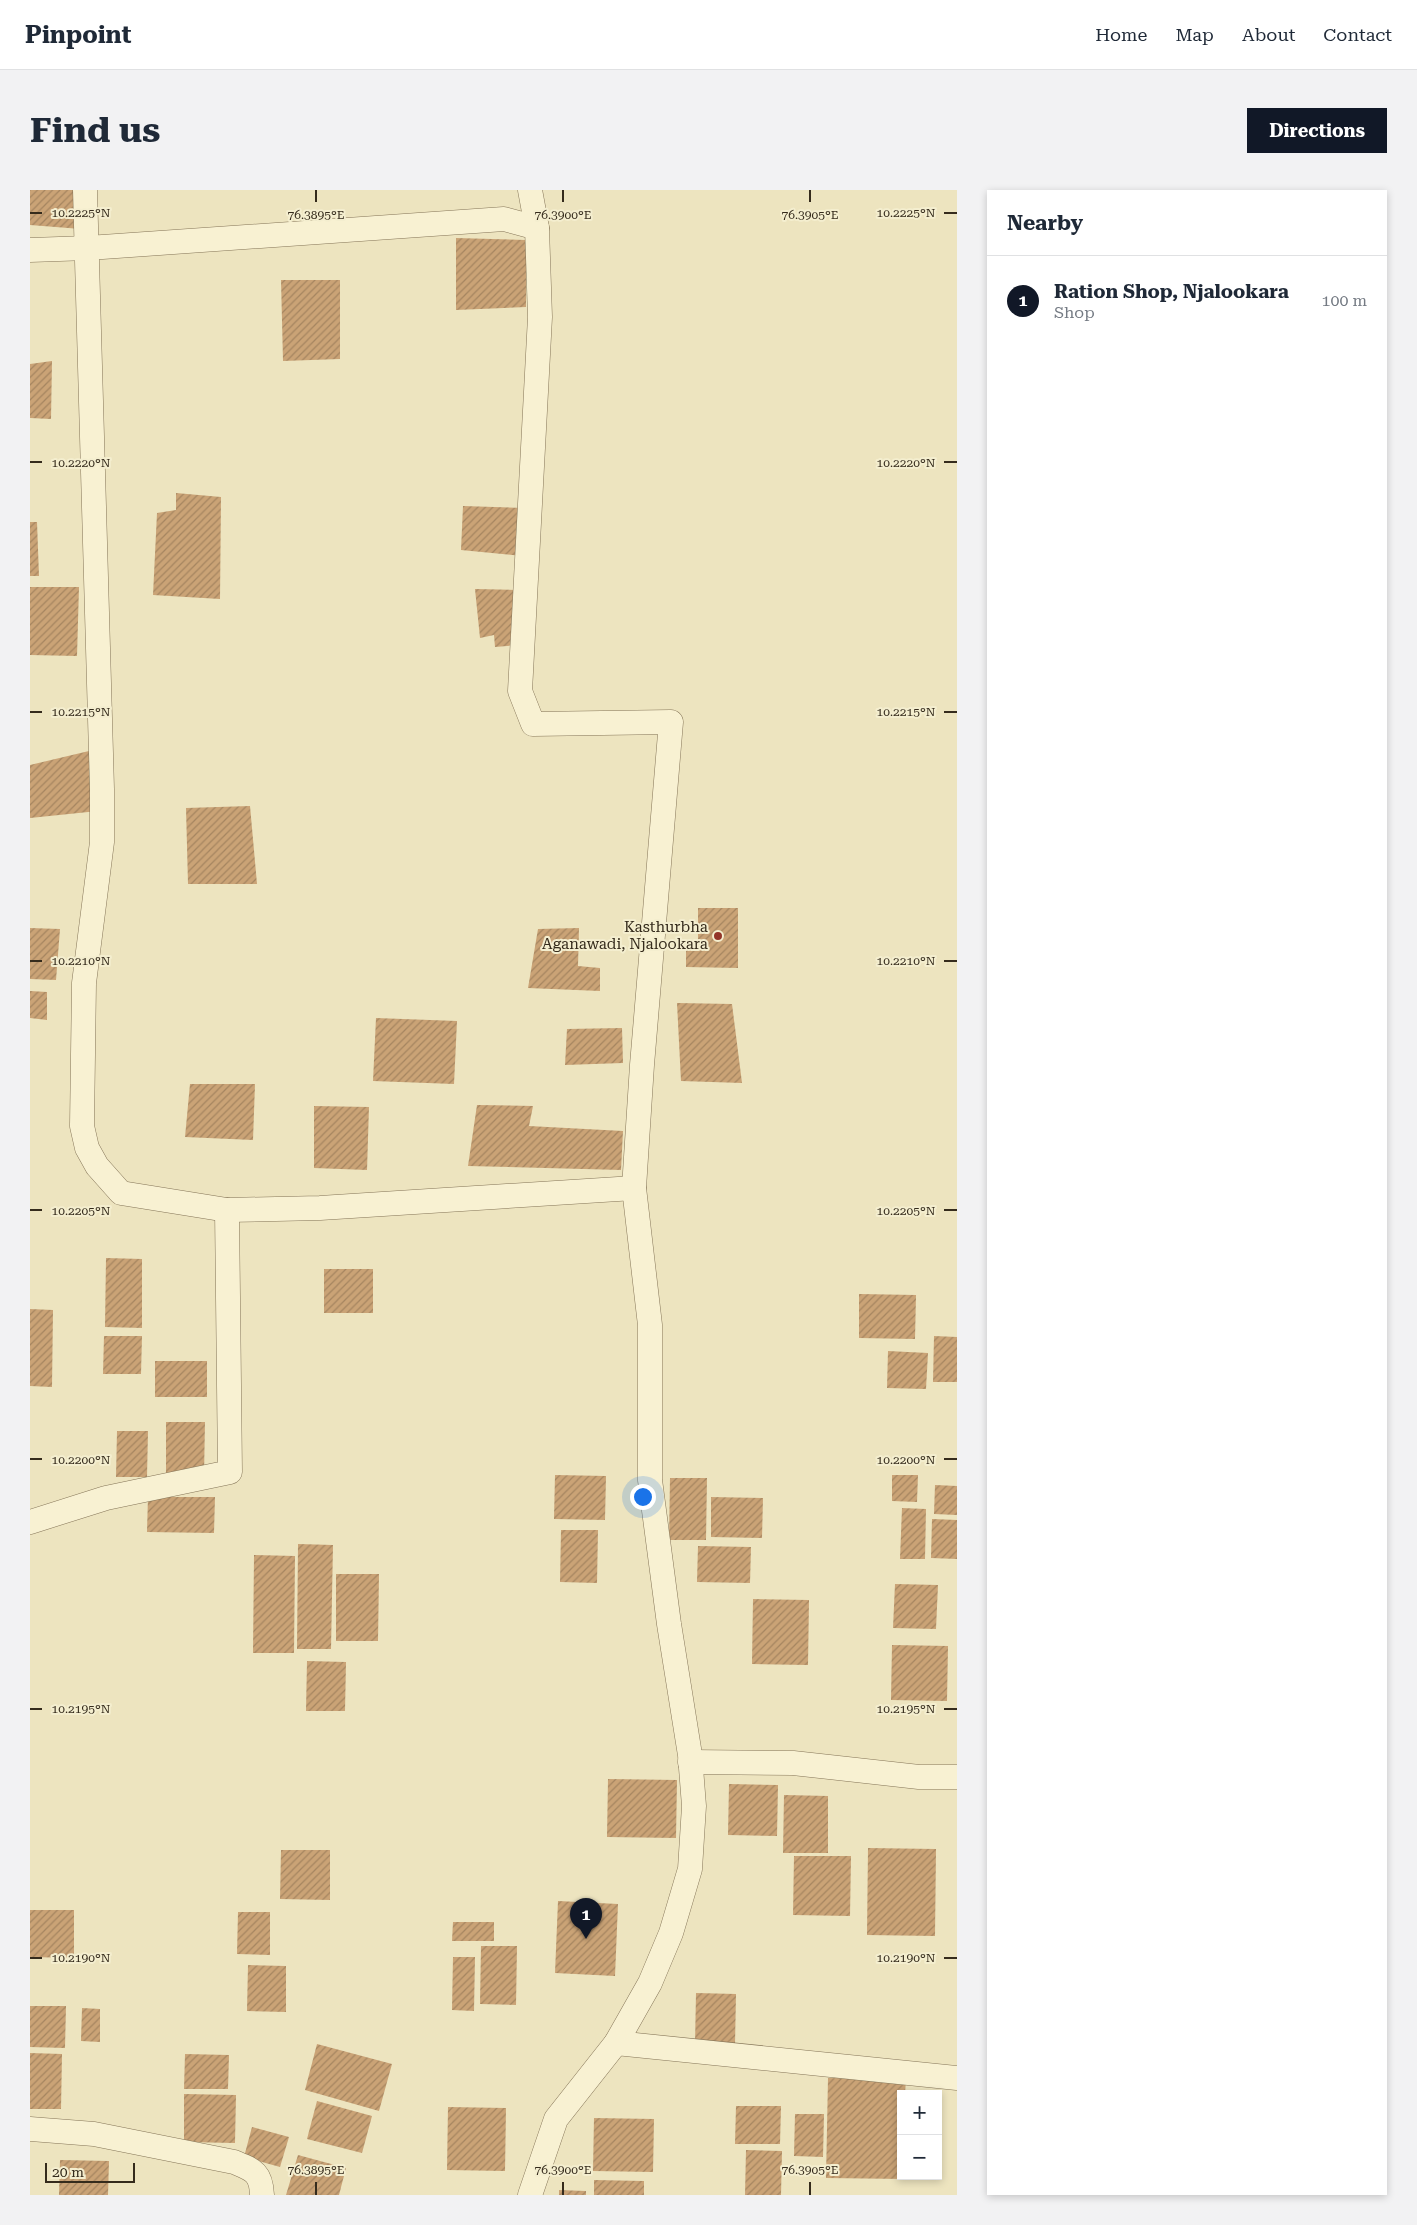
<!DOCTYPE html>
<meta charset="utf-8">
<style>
body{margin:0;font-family:"Roboto Serif",serif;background:#f2f2f3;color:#1f2937}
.controls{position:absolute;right:15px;bottom:15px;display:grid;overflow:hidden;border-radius:0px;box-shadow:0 2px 8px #0003}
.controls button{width:45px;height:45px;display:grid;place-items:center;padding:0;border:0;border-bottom:1px solid #e0e1e3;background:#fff;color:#1f2937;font:25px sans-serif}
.scale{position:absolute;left:15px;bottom:12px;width:90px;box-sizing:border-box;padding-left:5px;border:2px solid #352b1c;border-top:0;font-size:14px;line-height:18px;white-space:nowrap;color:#352b1c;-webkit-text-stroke:4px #f4eecf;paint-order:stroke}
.you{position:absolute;left:612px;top:1306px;width:18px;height:18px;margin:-12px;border:4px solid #fff;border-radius:50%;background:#1a73e8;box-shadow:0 0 0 8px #1a73e833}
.badge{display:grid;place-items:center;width:32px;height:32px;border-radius:50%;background:#111827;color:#fff;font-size:16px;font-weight:700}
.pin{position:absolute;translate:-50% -41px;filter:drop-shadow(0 1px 2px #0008)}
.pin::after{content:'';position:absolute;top:26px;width:18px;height:15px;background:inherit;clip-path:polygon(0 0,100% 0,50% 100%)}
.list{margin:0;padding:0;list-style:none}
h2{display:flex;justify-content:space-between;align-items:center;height:65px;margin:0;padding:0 20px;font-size:21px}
h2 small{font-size:16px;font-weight:400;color:#747a83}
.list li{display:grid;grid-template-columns:32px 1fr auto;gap:15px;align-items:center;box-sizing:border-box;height:90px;padding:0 20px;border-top:1px solid #e0e1e3}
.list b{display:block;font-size:19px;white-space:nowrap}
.list p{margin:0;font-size:16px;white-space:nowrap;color:#747a83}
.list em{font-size:16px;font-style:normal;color:#747a83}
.map{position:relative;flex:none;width:927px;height:2005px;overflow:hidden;border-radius:0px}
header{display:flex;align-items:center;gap:30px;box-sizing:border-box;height:70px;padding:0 25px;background:#fff;border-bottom:1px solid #e0e1e3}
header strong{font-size:24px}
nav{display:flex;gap:28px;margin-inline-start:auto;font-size:18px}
.intro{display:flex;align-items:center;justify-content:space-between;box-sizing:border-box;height:120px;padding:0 30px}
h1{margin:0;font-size:35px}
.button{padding:12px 22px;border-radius:0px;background:#111827;color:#fff;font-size:18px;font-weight:700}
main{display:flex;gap:30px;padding:0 30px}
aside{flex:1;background:#fff;border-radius:0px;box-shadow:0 2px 8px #0003}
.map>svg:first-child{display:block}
.building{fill:url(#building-hatch)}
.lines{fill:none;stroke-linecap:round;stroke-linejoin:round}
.minor-casing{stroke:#857558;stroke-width:25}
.minor{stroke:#f8f1d2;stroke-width:24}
.ticks{fill:none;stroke:#352b1c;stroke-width:2}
.poi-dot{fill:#933529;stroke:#f4eecf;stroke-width:2}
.labels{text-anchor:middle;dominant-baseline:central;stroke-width:4;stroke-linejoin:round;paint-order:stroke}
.poi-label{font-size:15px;fill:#352b1c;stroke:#f4eecf;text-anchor:end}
.ticks-label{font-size:12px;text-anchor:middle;fill:#352b1c;stroke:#f4eecf;stroke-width:4;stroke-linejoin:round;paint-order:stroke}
</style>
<header>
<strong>Pinpoint</strong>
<nav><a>Home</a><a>Map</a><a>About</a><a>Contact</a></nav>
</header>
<div class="intro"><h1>Find us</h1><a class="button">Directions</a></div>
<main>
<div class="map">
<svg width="927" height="2005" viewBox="0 0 927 2005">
<defs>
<pattern id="building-hatch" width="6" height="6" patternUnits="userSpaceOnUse" patternTransform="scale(1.25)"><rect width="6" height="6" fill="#caa376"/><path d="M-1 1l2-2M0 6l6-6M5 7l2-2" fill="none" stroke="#a58560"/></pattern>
</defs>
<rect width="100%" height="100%" fill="#ede4bf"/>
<g class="building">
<polygon points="0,0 50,0 51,39 0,35"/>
<polygon points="426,48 496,50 496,117 426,120"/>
<polygon points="251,90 310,90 310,169 253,171"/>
<polygon points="22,171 21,229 0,228 0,174"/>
<polygon points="146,303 191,307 190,409 123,405 127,323 146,320"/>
<polygon points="433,316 494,318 492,366 431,360"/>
<polygon points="0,332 7,332 9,386 0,386"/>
<polygon points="0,397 49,397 47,466 0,465"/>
<polygon points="445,399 487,400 488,455 465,457 464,445 450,448"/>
<polygon points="59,561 68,621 0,628 0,575"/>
<polygon points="220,616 227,694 158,694 156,618"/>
<polygon points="668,718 708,718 708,778 656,777 656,756 668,756"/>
<polygon points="0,738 30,739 26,790 0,789"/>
<polygon points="549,738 548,776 570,778 570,801 498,798 508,739"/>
<polygon points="0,801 17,802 17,830 0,828"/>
<polygon points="647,813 702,814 712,893 651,891"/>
<polygon points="346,828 427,831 424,894 343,891"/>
<polygon points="592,838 593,873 535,875 537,839"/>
<polygon points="160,894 225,894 223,950 155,947"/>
<polygon points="447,915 503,916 499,936 593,941 591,980 438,976"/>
<polygon points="284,916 339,917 337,980 284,978"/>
<polygon points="76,1068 112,1069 112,1138 75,1137"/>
<rect x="294" y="1079" width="49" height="44"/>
<polygon points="829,1104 886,1105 885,1149 829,1148"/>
<polygon points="0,1119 23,1120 22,1197 0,1196"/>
<polygon points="74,1146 112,1146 111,1184 73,1184"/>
<polygon points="904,1146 927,1147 927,1192 903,1192"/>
<polygon points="858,1161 898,1163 896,1199 857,1198"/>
<rect x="125" y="1171" width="52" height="36"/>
<polygon points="136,1232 175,1232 174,1285 136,1285"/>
<polygon points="87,1241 118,1241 117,1287 86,1287"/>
<polygon points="525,1285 576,1286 575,1330 524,1329"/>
<polygon points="862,1285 888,1285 887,1312 862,1311"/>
<polygon points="640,1288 677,1288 676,1350 639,1350"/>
<polygon points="905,1295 927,1296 927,1325 904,1324"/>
<polygon points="118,1307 185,1307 184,1343 117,1342"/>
<polygon points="681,1307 733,1308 732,1348 681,1347"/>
<polygon points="872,1318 896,1319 895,1369 870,1369"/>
<polygon points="902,1329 927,1330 927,1369 901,1368"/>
<polygon points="531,1340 568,1340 567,1393 530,1392"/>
<polygon points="268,1354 303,1355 301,1459 267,1459"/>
<polygon points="668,1356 721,1357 720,1393 667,1392"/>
<polygon points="224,1365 265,1366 264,1463 223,1463"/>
<polygon points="306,1384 349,1384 348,1451 306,1451"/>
<polygon points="865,1394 908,1395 906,1439 863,1438"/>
<polygon points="723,1409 779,1410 778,1475 722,1474"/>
<polygon points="862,1455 918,1456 917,1511 861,1510"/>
<polygon points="277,1471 316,1472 315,1521 276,1521"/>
<polygon points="578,1589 647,1590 646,1648 577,1647"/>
<polygon points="699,1594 748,1595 747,1646 698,1645"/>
<polygon points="754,1605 798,1606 798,1663 753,1663"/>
<polygon points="838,1658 906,1659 905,1746 837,1745"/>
<polygon points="251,1660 300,1660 300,1710 250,1709"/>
<polygon points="764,1666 821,1666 820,1726 763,1725"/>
<polygon points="528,1711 588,1714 585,1786 525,1783"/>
<polygon points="0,1720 44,1720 44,1768 0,1767"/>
<polygon points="208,1722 240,1722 240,1765 207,1764"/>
<polygon points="423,1732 464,1732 464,1751 422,1751"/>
<polygon points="451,1756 487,1756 486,1815 450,1814"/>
<polygon points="423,1767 445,1767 444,1821 422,1820"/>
<polygon points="218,1775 256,1776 256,1822 217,1821"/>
<polygon points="666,1803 706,1804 705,1855 665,1855"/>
<polygon points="0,1816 36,1816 35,1858 0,1857"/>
<polygon points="52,1818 70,1819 70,1852 51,1851"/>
<polygon points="287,1854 362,1874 349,1921 275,1900"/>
<polygon points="0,1863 32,1864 31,1919 0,1919"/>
<polygon points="155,1864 199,1865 198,1899 154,1899"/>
<polygon points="798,1888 876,1889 875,1904 871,1904 871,1986 874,1986 874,1989 796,1988"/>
<polygon points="154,1904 206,1905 205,1953 154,1952"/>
<polygon points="287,1911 342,1926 332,1963 277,1949"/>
<polygon points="706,1916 751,1916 750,1954 705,1954"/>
<polygon points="418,1917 476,1918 475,1981 417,1980"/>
<polygon points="765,1924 794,1924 793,1967 764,1966"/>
<polygon points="564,1928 624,1929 623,1982 563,1981"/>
<polygon points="222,1937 259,1947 250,1977 214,1967"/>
<polygon points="716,1960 752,1961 751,2005 715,2005"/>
<polygon points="268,1965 316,1978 309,2005 256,2005"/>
<polygon points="30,1970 79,1971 78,2005 29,2005"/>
<polygon points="564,1990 614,1991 614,2005 564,2005"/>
<polygon points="529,2000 556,2001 556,2005 529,2005"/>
</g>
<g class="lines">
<g class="minor-casing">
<g id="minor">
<polyline points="55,0 72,599 72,652 54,793 52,936 57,958 67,976 91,1003 197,1020 290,1018 604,998 620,1135 620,1290 639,1434 660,1565 664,1616 660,1679 641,1743 620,1793 586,1853 526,1929 500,2005"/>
<polyline points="500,0 507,38"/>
<polyline points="0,60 58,58 474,29 507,38 510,127 490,501 503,534 641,532 612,875 604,998"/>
<polyline points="0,1332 76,1308 200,1282 197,1020"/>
<polyline points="660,1572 763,1573 889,1587 927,1587"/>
<polyline points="586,1853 927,1888"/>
<path d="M0 1939 64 1944 204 1972C223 1980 231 1982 232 2005"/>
</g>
</g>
<use href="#minor" class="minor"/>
</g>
<path class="ticks" d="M286 0V12M533 0V12M780 0V12M0 23H12M914 23H927M0 272H12M914 272H927M0 522H12M914 522H927M0 771H12M914 771H927M0 1020H12M914 1020H927M0 1269H12M914 1269H927M0 1519H12M914 1519H927M0 1768H12M914 1768H927M286 1992V2005M533 1992V2005M780 1992V2005"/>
<circle class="poi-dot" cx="688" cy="746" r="5"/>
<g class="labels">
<g class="poi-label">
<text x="678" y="737">Kasthurbha<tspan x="678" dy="17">Aganawadi, Njalookara</tspan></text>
</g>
</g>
<g class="ticks-label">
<text x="51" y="27">10.2225°N</text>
<text x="876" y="27">10.2225°N</text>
<text x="286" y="29">76.3895°E</text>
<text x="533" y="29">76.3900°E</text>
<text x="780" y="29">76.3905°E</text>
<text x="51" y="277">10.2220°N</text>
<text x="876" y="277">10.2220°N</text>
<text x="51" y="526">10.2215°N</text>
<text x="876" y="526">10.2215°N</text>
<text x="51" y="775">10.2210°N</text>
<text x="876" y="775">10.2210°N</text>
<text x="51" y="1025">10.2205°N</text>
<text x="876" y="1025">10.2205°N</text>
<text x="51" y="1274">10.2200°N</text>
<text x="876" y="1274">10.2200°N</text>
<text x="51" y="1523">10.2195°N</text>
<text x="876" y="1523">10.2195°N</text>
<text x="51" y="1772">10.2190°N</text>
<text x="876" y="1772">10.2190°N</text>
<text x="286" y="1984">76.3895°E</text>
<text x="533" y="1984">76.3900°E</text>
<text x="780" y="1984">76.3905°E</text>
</g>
</svg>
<div class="controls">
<button>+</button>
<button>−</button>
</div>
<div class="scale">20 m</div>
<div class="you"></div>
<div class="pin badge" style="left:556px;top:1749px">1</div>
</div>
<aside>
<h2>Nearby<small></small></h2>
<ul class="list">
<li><span class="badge">1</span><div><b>Ration Shop, Njalookara</b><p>Shop</p></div><em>100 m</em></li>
</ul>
</aside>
</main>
